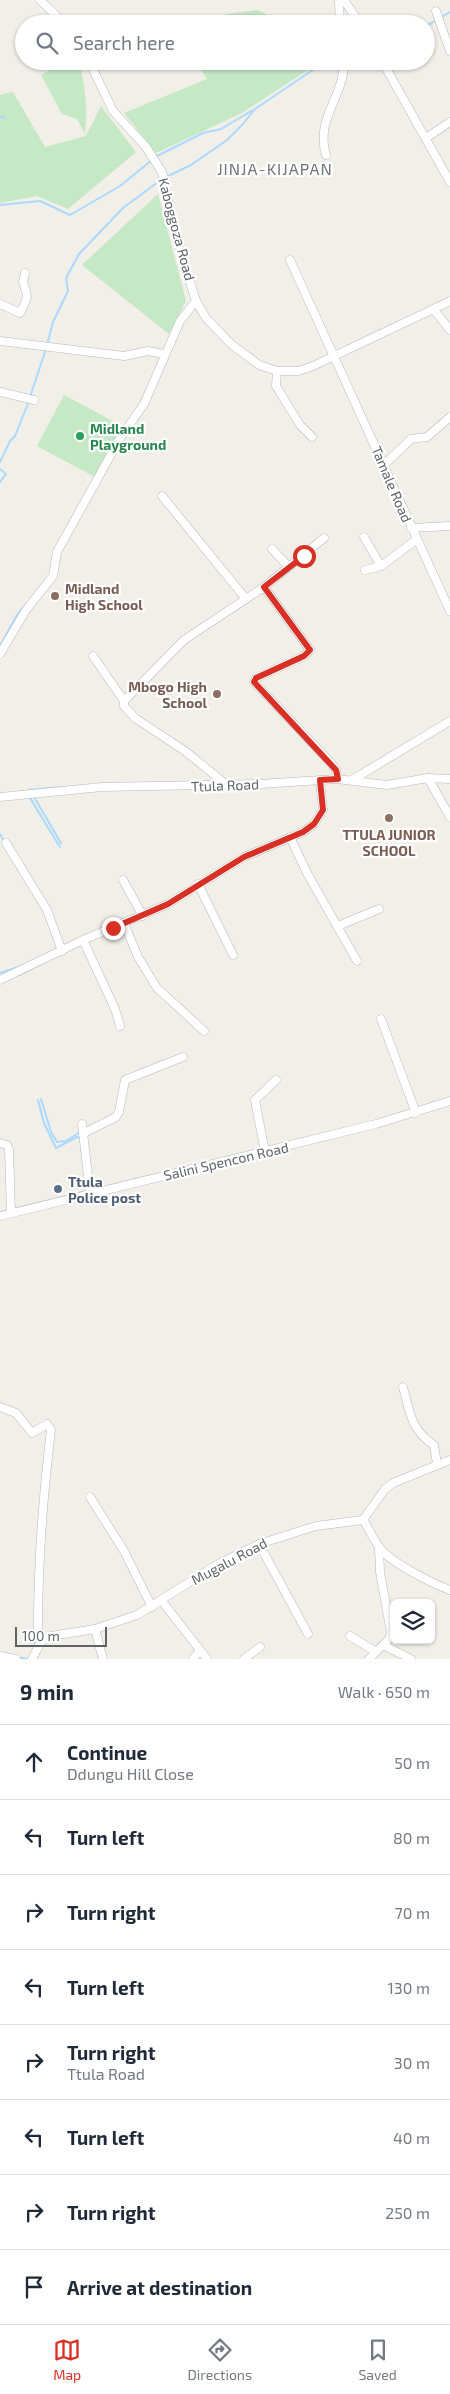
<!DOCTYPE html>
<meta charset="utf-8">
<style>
body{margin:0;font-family:"Exo 2",sans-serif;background:#f6f6f7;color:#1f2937}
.controls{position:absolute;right:15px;bottom:15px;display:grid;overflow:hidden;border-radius:8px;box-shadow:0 1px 4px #0004}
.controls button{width:45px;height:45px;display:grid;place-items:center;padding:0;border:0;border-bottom:1px solid #e0e1e3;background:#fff;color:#1f2937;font:25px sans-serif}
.scale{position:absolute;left:15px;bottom:12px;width:92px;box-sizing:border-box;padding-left:5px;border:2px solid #5f6368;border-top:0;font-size:14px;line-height:18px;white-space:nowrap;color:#5f6368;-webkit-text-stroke:4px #fff;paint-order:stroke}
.stop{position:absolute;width:15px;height:15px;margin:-11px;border:4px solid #d93025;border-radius:50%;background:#fff}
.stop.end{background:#d93025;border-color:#fff;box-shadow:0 1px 5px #0008}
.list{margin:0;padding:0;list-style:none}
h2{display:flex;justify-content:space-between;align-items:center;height:65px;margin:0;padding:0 20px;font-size:21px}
h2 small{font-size:16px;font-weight:400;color:#747a83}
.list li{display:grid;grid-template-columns:32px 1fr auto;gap:15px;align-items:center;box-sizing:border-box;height:75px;padding:0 20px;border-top:1px solid #e0e1e3}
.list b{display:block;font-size:19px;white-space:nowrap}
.list p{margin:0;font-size:16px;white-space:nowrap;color:#747a83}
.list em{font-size:16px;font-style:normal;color:#747a83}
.icon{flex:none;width:28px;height:28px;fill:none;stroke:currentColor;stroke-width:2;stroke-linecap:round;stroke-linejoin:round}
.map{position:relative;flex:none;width:450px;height:1659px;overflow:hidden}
.search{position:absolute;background:#fff;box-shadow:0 1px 4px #0004;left:15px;right:15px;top:15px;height:55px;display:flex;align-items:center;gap:12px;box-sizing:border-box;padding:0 18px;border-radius:28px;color:#747a83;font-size:19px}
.sheet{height:665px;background:#fff}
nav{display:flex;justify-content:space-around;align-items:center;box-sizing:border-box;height:70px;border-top:1px solid #e0e1e3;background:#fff;font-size:14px;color:#747a83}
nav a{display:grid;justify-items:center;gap:2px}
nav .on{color:#d93025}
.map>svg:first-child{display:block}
.green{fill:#c5e8c5}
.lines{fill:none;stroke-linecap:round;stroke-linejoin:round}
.stream{stroke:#aadaff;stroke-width:2}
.minor-casing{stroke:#b5b8bc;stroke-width:9}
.minor{stroke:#fff;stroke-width:8}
.route{stroke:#d93025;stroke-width:6}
.leisure-dot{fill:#2e9e5b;stroke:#fff;stroke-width:2}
.education-dot{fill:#8d6e63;stroke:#fff;stroke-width:2}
.service-dot{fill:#5c6f8a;stroke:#fff;stroke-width:2}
.labels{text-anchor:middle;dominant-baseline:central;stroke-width:4.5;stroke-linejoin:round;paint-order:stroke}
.street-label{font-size:14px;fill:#5f6368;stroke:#fff}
.leisure-label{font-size:14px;font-weight:bold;fill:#27864d;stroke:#fff;text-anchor:start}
.education-label{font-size:14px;font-weight:bold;fill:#785e54;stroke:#fff;text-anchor:start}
.service-label{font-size:14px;font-weight:bold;fill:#4e5e75;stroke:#fff;text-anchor:start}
.quarter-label{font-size:16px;letter-spacing:1px;fill:#70757a;stroke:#fff}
</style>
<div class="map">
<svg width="450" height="1659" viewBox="0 0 450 1659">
<rect width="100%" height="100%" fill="#f1efe8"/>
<g class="green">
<polygon points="258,10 266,14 264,24 200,24 228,14"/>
<path d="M67 61H79C85 86 88 109 85 134L77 119 62 114 41 75Z"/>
<polygon points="195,61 322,61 240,114 156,153 124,113 207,79"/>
<polygon points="13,92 45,147 86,136 101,106 136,152 68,209 37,196 0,203 0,95"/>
<polygon points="158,194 186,301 169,334 82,265"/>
<polygon points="64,395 122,426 95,477 37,446"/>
</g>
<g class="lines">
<g class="stream">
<polyline points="441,17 450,12"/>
<polyline points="426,26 437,20"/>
<polyline points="0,117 5,118"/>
<polyline points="157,156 203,133 221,129 253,110"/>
<polyline points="166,177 191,165 227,140 243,124 255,109 326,61"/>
<polyline points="0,205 40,201 70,215 120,186 152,160"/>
<polyline points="47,345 53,322 68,291 66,278 79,254 123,208 162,179"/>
<polyline points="30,397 46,349"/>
<polyline points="0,462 10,441 15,436 29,401"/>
<polyline points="0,469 6,474 0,482"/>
<polyline points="0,646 17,615 26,604"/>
<polyline points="29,790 62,787"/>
<polyline points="34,797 61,843"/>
<polyline points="30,798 60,847"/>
<polyline points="0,834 4,841"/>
<polyline points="0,973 24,965"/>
<polyline points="19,975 41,964"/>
<polyline points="41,1099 51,1132 57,1142 66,1141 80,1132"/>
<polyline points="38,1100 44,1123 56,1148 77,1137 80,1138"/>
<polyline points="35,1645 35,1630"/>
<polyline points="17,1657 27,1659"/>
</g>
<g class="minor-casing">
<g id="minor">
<polyline points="40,0 65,24"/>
<polyline points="339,0 340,24"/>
<polyline points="344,0 360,24"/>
<polyline points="436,11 450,51"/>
<polyline points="89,61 113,111 146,147 162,172 175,234 196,301 206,318 231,344 259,365 277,371 298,371 311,367 450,301"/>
<polyline points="382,61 450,182"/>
<polyline points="426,138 450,122"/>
<path d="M326 155C315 117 344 99 344 61"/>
<polyline points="290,260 450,611"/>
<path d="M0 304 20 313C28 297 29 299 23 282L25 273"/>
<polyline points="434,310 450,330"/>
<polyline points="0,341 124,356 148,351 164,354"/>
<polyline points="277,371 276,386 300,425 312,437"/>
<polyline points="0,392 34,400"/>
<polyline points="384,465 411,439 427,437 450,417"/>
<polyline points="162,496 246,599"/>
<polyline points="411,528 450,526"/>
<polyline points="364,537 381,566"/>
<polyline points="272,549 289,567"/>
<polyline points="365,570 381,566 416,540"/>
<polyline points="264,587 310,650 304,656 256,678 254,682 331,763 336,770 337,779"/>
<polyline points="0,654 26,610 53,576 57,552 119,440 144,404 180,321 196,301"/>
<polyline points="93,656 124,701"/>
<polyline points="428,778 450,817"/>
<polyline points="352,780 450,721"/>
<polyline points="227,785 185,751 135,718 124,706 124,701 184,640 264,587 324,538"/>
<polyline points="0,797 102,787 260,784 337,779 387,785 428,778 450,779"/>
<polyline points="290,837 307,873 357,961"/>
<polyline points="6,843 47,910 62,951"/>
<polyline points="123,880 143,916"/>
<polyline points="198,884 233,955"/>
<polyline points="124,923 138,957 157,988 204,1031"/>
<polyline points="338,926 379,909"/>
<polyline points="83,940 115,1009 120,1026"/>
<polyline points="0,980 83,940 168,904 244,857 303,832 314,824 323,810 320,780"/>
<polyline points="381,1019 416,1113"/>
<polyline points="82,1124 90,1193"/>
<polyline points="84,1133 116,1117 119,1112 125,1080 183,1057"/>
<polyline points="0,1143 7,1145 9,1149 11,1213"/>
<polyline points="265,1152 255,1100 276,1080"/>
<polyline points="0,1216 376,1124 450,1101"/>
<path d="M403 1387C410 1413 411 1430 434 1445L437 1464"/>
<path d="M0 1407 16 1413 32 1433 47 1424 51 1430C43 1496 38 1561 38 1628L42 1640"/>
<polyline points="90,1497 124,1551 152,1607"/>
<polyline points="363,1520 385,1489 393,1483 450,1460"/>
<polyline points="259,1544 308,1634"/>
<polyline points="161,1600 207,1659"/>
<polyline points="95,1629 103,1659"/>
<polyline points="350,1636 376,1652"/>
<polyline points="383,1645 411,1659"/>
<polyline points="0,1656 16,1659"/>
<path d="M32 1659 42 1640 51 1636 95 1629 137 1615 220 1563 259 1544 316 1526 363 1520C369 1528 373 1539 379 1547 388 1561 433 1584 450 1590"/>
<polyline points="193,1659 200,1650"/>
<polyline points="244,1659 260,1647"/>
<polyline points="369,1659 389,1639 391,1633 380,1572 379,1548"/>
</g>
</g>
<use href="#minor" class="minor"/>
</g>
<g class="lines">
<polyline class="route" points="113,928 168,904 244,857 303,832 314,824 323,810 320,780 338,779 336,770 254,682 256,678 304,656 310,650 264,587 304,556"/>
</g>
<circle class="leisure-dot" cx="80" cy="436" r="5"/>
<g class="education-dot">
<circle cx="55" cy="596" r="5"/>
<circle cx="217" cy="694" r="5"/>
<circle cx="389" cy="818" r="5"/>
</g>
<circle class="service-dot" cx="58" cy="1189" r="5"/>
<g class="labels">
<g class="street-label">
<text transform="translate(177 229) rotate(75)">Kaboggoza Road</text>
<text transform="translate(392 484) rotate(67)">Tamale Road</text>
<text transform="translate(225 785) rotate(-2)">Ttula Road</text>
<text transform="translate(226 1161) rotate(-13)">Salini Spencon Road</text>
<text transform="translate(229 1561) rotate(-28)">Mugalu Road</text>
</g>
<g class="leisure-label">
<text x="90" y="428">Midland<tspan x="90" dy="16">Playground</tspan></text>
</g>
<g class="education-label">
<text x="65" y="588">Midland<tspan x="65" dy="16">High School</tspan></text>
<text x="207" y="686" text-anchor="end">Mbogo High<tspan x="207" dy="16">School</tspan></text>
<text x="389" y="834" text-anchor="middle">TTULA JUNIOR<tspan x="389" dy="16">SCHOOL</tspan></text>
</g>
<g class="service-label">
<text x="68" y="1181">Ttula<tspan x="68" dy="16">Police post</tspan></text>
</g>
<g class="quarter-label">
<text x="275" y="168">JINJA-KIJAPAN</text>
</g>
</g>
</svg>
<div class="controls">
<button><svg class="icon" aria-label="layers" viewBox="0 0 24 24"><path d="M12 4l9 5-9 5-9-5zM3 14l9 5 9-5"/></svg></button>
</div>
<div class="scale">100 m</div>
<div class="stop" style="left:304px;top:556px"></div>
<div class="stop end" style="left:113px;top:928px"></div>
<div class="search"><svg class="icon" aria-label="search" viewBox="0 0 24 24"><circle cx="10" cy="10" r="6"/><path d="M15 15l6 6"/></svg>Search here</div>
</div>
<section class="sheet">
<h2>9 min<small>Walk · 650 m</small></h2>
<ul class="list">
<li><svg class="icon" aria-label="ahead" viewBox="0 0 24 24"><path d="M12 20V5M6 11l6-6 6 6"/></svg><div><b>Continue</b><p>Ddungu Hill Close</p></div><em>50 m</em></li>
<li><svg class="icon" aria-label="left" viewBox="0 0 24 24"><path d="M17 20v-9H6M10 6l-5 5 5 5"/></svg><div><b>Turn left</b></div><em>80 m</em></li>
<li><svg class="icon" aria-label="right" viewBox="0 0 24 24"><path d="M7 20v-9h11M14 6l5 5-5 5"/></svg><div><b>Turn right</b></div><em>70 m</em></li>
<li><svg class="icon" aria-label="left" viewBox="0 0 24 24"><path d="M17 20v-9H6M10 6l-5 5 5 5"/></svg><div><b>Turn left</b></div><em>130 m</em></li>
<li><svg class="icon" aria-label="right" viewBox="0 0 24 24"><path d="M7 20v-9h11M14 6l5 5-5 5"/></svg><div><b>Turn right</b><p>Ttula Road</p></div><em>30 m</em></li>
<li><svg class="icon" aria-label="left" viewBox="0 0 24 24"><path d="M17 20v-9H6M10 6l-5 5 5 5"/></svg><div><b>Turn left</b></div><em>40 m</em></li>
<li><svg class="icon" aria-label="right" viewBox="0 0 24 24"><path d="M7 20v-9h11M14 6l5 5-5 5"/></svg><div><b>Turn right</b></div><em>250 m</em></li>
<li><svg class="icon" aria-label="arrive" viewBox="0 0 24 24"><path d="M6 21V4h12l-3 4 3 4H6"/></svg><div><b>Arrive at destination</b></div></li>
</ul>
</section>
<nav>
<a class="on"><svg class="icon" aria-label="map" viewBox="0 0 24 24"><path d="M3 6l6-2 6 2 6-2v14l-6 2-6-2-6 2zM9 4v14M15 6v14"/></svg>Map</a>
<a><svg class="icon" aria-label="directions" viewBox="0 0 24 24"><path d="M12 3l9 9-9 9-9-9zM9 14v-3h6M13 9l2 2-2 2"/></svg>Directions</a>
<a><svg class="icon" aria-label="saved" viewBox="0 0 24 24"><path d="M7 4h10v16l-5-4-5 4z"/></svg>Saved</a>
</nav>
